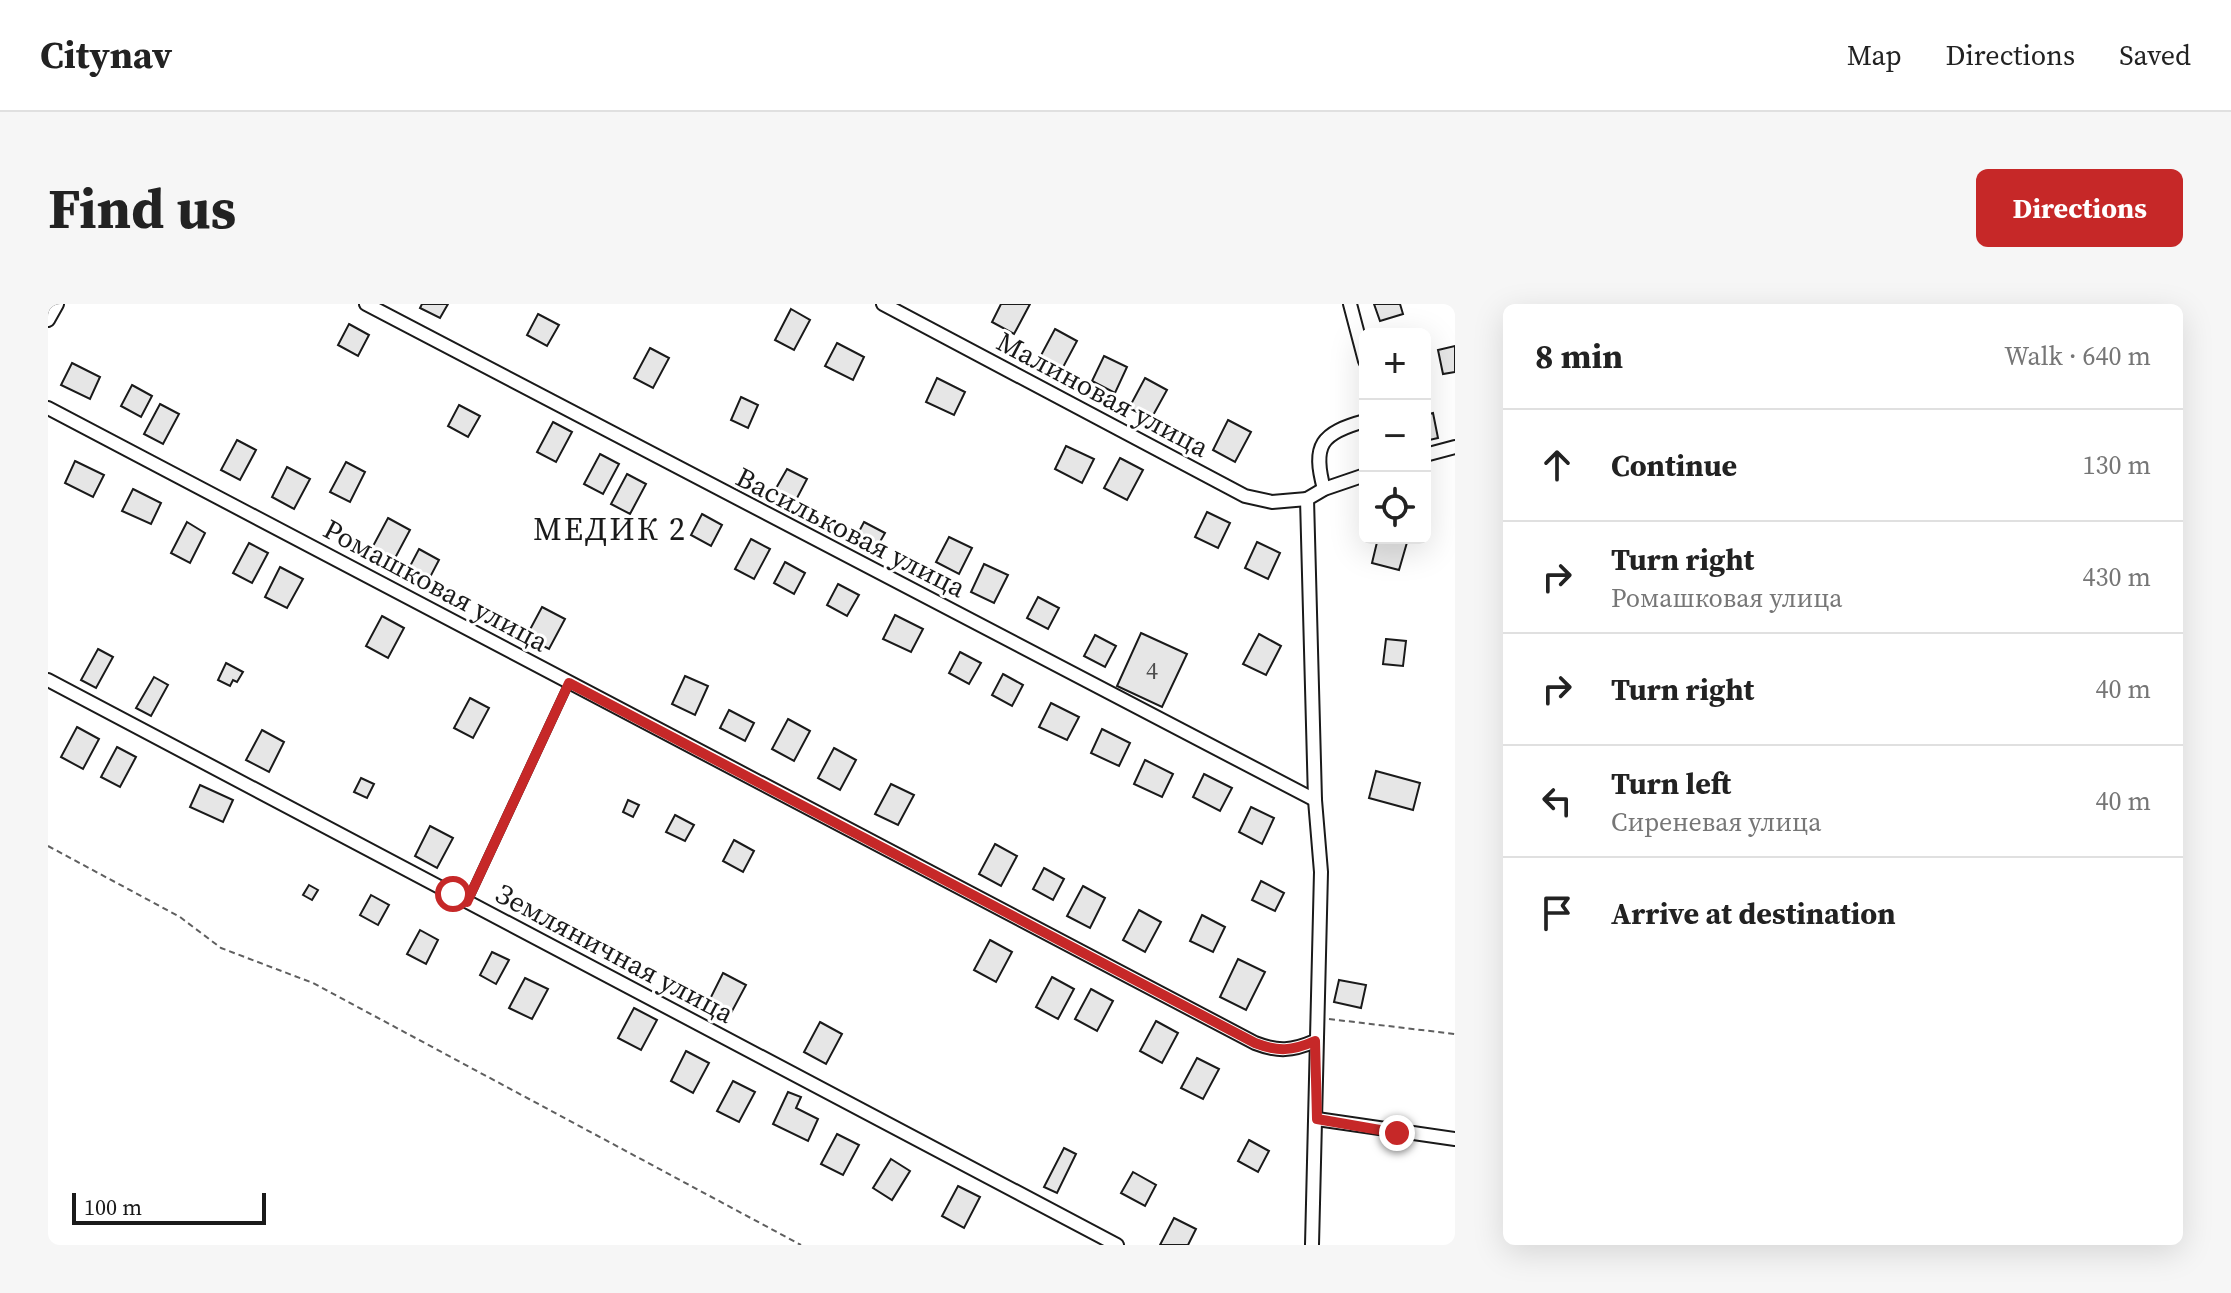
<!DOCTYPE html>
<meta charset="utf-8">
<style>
body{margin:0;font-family:"Source Serif 4",serif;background:#f6f6f6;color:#222}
.controls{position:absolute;right:24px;top:24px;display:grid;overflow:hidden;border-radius:12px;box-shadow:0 8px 32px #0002}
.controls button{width:72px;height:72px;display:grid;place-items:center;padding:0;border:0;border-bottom:2px solid #e0e0e0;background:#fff;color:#222;font:40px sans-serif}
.scale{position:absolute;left:24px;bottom:20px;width:194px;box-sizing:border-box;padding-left:8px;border:4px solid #1a1a1a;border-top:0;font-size:22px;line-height:28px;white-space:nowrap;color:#1a1a1a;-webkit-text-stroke:6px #fff;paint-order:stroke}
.stop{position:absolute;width:24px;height:24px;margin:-18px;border:6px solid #c62828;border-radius:50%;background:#fff}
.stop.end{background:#c62828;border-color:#fff;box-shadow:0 2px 8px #0008}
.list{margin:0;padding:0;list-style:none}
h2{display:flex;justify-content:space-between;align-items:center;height:104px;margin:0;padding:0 32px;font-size:34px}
h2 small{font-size:26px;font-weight:400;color:#767676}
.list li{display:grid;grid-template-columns:52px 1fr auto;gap:24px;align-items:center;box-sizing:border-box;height:112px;padding:0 32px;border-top:2px solid #e0e0e0}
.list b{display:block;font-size:30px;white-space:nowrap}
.list p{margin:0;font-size:26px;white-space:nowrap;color:#767676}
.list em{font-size:26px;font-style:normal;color:#767676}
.icon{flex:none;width:44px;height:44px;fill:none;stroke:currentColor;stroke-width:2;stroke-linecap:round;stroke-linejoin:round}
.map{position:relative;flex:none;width:1407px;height:941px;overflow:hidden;border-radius:12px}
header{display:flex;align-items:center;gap:48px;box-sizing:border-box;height:112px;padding:0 40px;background:#fff;border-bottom:2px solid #e0e0e0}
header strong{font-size:38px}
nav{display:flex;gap:44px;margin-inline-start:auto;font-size:28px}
.intro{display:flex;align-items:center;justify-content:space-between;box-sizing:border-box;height:192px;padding:0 48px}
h1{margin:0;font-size:56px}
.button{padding:20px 36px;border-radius:12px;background:#c62828;color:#fff;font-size:28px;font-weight:700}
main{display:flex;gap:48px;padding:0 48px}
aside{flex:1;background:#fff;border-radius:12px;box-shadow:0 8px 32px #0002}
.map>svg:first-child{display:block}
.building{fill:#e6e6e6;stroke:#1a1a1a;stroke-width:2}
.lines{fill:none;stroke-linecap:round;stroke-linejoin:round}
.service-casing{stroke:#1a1a1a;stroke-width:10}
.minor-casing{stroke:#1a1a1a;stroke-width:16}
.path{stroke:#5f5f5f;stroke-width:2;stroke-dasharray:6 4;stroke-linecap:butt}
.service{stroke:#fff;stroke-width:6}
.minor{stroke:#fff;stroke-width:12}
.route{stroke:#c62828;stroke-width:10}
.labels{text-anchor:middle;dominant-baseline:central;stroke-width:6;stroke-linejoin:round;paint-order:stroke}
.number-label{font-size:24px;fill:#4d4d4d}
.street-label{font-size:28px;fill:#1a1a1a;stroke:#fff}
.quarter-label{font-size:32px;letter-spacing:2px;fill:#1a1a1a;stroke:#fff}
</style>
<header>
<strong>Citynav</strong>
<nav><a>Map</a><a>Directions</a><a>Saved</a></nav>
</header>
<div class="intro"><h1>Find us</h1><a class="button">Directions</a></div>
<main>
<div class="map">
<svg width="1407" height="941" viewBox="0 0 1407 941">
<rect width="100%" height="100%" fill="#fff"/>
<g class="building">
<polygon points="374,0 400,0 392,14 372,4"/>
<polygon points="953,0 982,0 966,30 944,18"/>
<polygon points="1326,0 1352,0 1355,10 1332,17"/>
<polygon points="743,5 762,16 746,46 727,36"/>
<polygon points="490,10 511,21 499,42 479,31"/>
<polygon points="301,20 321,31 310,52 290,41"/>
<polygon points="1007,25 1029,37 1013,67 991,55"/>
<polygon points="789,39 816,53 805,76 777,62"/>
<polygon points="1407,42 1407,68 1395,70 1390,46"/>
<polygon points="602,44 621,54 605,84 586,74"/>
<polygon points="1056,52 1079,63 1067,89 1044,77"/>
<polygon points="24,59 52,73 42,95 13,81"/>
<polygon points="889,74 917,88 906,111 878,98"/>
<polygon points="1097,74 1119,86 1103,115 1081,104"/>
<polygon points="84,81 104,92 93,113 73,102"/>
<polygon points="693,93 710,101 700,124 683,116"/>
<polygon points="112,100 131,110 115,140 96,130"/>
<polygon points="411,101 432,112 420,133 400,122"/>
<polygon points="1385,109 1390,134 1377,137 1377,111"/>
<polygon points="1180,116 1203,128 1187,158 1165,146"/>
<polygon points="505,118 524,128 508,158 489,148"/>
<polygon points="189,136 208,146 192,176 173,166"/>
<polygon points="1018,142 1046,155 1034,179 1007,165"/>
<polygon points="552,150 571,160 555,190 536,180"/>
<polygon points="1072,154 1095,166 1079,196 1056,184"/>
<polygon points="27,157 56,171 45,193 17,179"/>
<polygon points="298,158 317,168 302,198 282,188"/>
<polygon points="239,163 262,175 246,205 224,193"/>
<polygon points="739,165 759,175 748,196 727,186"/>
<polygon points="579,170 598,180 582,210 563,200"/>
<polygon points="85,185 113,199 103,220 74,207"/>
<polygon points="1159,208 1182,219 1170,244 1147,233"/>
<polygon points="654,210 674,221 663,242 643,231"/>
<polygon points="340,214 362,226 346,256 324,244"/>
<polygon points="139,218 157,229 142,259 123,249"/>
<polygon points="816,218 837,229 825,250 805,239"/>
<polygon points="901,233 924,244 911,270 888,258"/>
<polygon points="1330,234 1360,235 1351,266 1324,259"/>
<polygon points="703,235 722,245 706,275 687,265"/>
<polygon points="1209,238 1232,249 1220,275 1197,264"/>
<polygon points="201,239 220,249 204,279 185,269"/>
<polygon points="371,245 391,256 380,277 360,266"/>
<polygon points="737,258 757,269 746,290 726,279"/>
<polygon points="936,260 960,271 946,299 923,288"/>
<polygon points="232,263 255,275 239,304 217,293"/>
<polygon points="790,280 811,291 799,312 779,301"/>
<polygon points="990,293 1011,304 1000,325 979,314"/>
<polygon points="494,303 517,315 501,345 478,333"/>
<polygon points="847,311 875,325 863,348 835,335"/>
<polygon points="334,312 356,324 340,354 318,342"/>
<polygon points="1093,329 1139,350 1114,403 1069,382"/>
<polygon points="1211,330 1233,342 1218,371 1195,360"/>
<polygon points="1047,331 1068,342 1057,363 1036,352"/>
<polygon points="1338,335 1358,337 1355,362 1335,360"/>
<polygon points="50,345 65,353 48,384 33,376"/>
<polygon points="912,348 933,359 921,380 901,369"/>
<polygon points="178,359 195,368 189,378 185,376 182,382 170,376"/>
<polygon points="955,370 975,381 964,402 944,391"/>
<polygon points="637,372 660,382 647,411 624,400"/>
<polygon points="106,373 120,381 103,412 88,404"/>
<polygon points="422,394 441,404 425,434 406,424"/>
<polygon points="1003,399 1031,413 1019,436 991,423"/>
<polygon points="681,406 706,419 697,437 672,424"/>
<polygon points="740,415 762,427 746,457 724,445"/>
<polygon points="29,423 51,435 35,465 13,453"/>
<polygon points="1054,425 1082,439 1071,462 1043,449"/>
<polygon points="214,426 236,438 221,468 198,456"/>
<polygon points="69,443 88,453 72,483 53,473"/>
<polygon points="786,444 808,456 792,486 770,474"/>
<polygon points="1097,456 1125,470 1114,493 1086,480"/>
<polygon points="1328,467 1372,479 1365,506 1321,494"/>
<polygon points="1156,470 1184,484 1172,507 1145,493"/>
<polygon points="313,474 326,480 319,494 306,488"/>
<polygon points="843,480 866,491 850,521 827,510"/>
<polygon points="152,481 185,496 175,518 142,503"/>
<polygon points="580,496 591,501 585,513 575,508"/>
<polygon points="1203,503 1226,514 1214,540 1191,528"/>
<polygon points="627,511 646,521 637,537 618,528"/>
<polygon points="382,522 405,534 389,564 367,552"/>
<polygon points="686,536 706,547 695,568 675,557"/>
<polygon points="947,540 969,552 953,582 931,570"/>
<polygon points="996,564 1016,575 1005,596 985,585"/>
<polygon points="1213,577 1236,589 1227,607 1204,596"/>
<polygon points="261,581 270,586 264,596 255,591"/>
<polygon points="1035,582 1057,594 1042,624 1019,612"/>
<polygon points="323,591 341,601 330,621 312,611"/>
<polygon points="1091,606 1113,618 1097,648 1075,636"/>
<polygon points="1154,611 1177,623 1165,648 1142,637"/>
<polygon points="372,626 390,636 378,660 359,650"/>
<polygon points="942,636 964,648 948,678 926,666"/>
<polygon points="444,648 461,656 448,680 432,671"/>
<polygon points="1190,655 1217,668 1198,706 1172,693"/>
<polygon points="675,669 698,681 682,711 660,699"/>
<polygon points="1004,673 1026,685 1010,715 988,703"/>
<polygon points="477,674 500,685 484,715 461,704"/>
<polygon points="1291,676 1318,681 1313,704 1286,698"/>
<polygon points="1043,685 1065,697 1049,727 1027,715"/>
<polygon points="586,704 609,716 593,746 570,734"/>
<polygon points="1108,717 1130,729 1114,759 1092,747"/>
<polygon points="772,718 794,730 778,760 756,748"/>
<polygon points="638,747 661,759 645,789 623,777"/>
<polygon points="1149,754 1171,765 1155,795 1133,784"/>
<polygon points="685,777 707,788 691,818 669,807"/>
<polygon points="740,788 753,793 748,804 770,815 760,837 725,820"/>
<polygon points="789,830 811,841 795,871 773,860"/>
<polygon points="1201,836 1221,847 1210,868 1190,857"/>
<polygon points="1016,844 1028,850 1009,889 996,883"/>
<polygon points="843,855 862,867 844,896 825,884"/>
<polygon points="1085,868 1108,881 1097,902 1073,889"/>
<polygon points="910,882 932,893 916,924 894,912"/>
<polygon points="1126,914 1148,925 1140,941 1112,941"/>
</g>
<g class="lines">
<g class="service-casing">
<polyline id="service" points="419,598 521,379"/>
</g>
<g class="minor-casing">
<g id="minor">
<polyline points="318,0 1267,496"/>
<polyline points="835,0 1197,192 1224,198 1259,195"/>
<polyline points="1302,0 1317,57"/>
<polyline points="0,16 9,0"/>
<path d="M0 104 1207 739C1230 748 1244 747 1267 737"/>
<polyline points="1377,151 1407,143"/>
<path d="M1276 185C1264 141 1273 129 1317 117"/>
<polyline points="0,376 1069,941"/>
<polyline points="1269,815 1407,835"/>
<polyline points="1264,941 1273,568 1267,496 1259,195 1276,185 1317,171"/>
</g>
</g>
<g class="path">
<polyline points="0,542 132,613 173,644 265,679 753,941"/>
<polyline points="1281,715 1407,730"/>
</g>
<use href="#service" class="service"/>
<use href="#minor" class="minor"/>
</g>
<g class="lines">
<path class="route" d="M405 590 419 598 521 379 1207 739C1230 748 1244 747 1267 737L1269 815 1349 829"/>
</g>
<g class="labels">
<g class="number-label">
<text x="1104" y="366">4</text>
</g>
<g class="street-label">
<text transform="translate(1055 90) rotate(28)">Малиновая улица</text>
<text transform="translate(803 228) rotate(27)">Васильковая улица</text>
<text transform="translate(388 281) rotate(28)">Ромашковая улица</text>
<text transform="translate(567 649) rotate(28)">Земляничная улица</text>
</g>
<g class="quarter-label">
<text x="562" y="225">МЕДИК 2</text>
</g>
</g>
</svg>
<div class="controls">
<button>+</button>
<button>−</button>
<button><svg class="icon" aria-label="locate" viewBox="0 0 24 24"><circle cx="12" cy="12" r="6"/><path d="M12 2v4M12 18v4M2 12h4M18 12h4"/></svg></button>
</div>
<div class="scale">100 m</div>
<div class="stop" style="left:405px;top:590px"></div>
<div class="stop end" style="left:1349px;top:829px"></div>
</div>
<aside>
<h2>8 min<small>Walk · 640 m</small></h2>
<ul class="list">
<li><svg class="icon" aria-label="ahead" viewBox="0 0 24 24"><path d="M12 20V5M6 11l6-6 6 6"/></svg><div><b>Continue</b></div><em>130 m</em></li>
<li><svg class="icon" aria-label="right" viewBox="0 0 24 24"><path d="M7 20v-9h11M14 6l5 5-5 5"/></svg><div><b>Turn right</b><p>Ромашковая улица</p></div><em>430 m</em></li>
<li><svg class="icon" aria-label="right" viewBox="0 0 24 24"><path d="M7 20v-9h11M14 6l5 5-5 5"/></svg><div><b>Turn right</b></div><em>40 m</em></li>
<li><svg class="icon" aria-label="left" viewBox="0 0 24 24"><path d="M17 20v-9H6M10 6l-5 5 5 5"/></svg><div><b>Turn left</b><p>Сиреневая улица</p></div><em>40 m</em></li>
<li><svg class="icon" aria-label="arrive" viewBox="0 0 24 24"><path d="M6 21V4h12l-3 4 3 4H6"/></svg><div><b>Arrive at destination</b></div></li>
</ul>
</aside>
</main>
